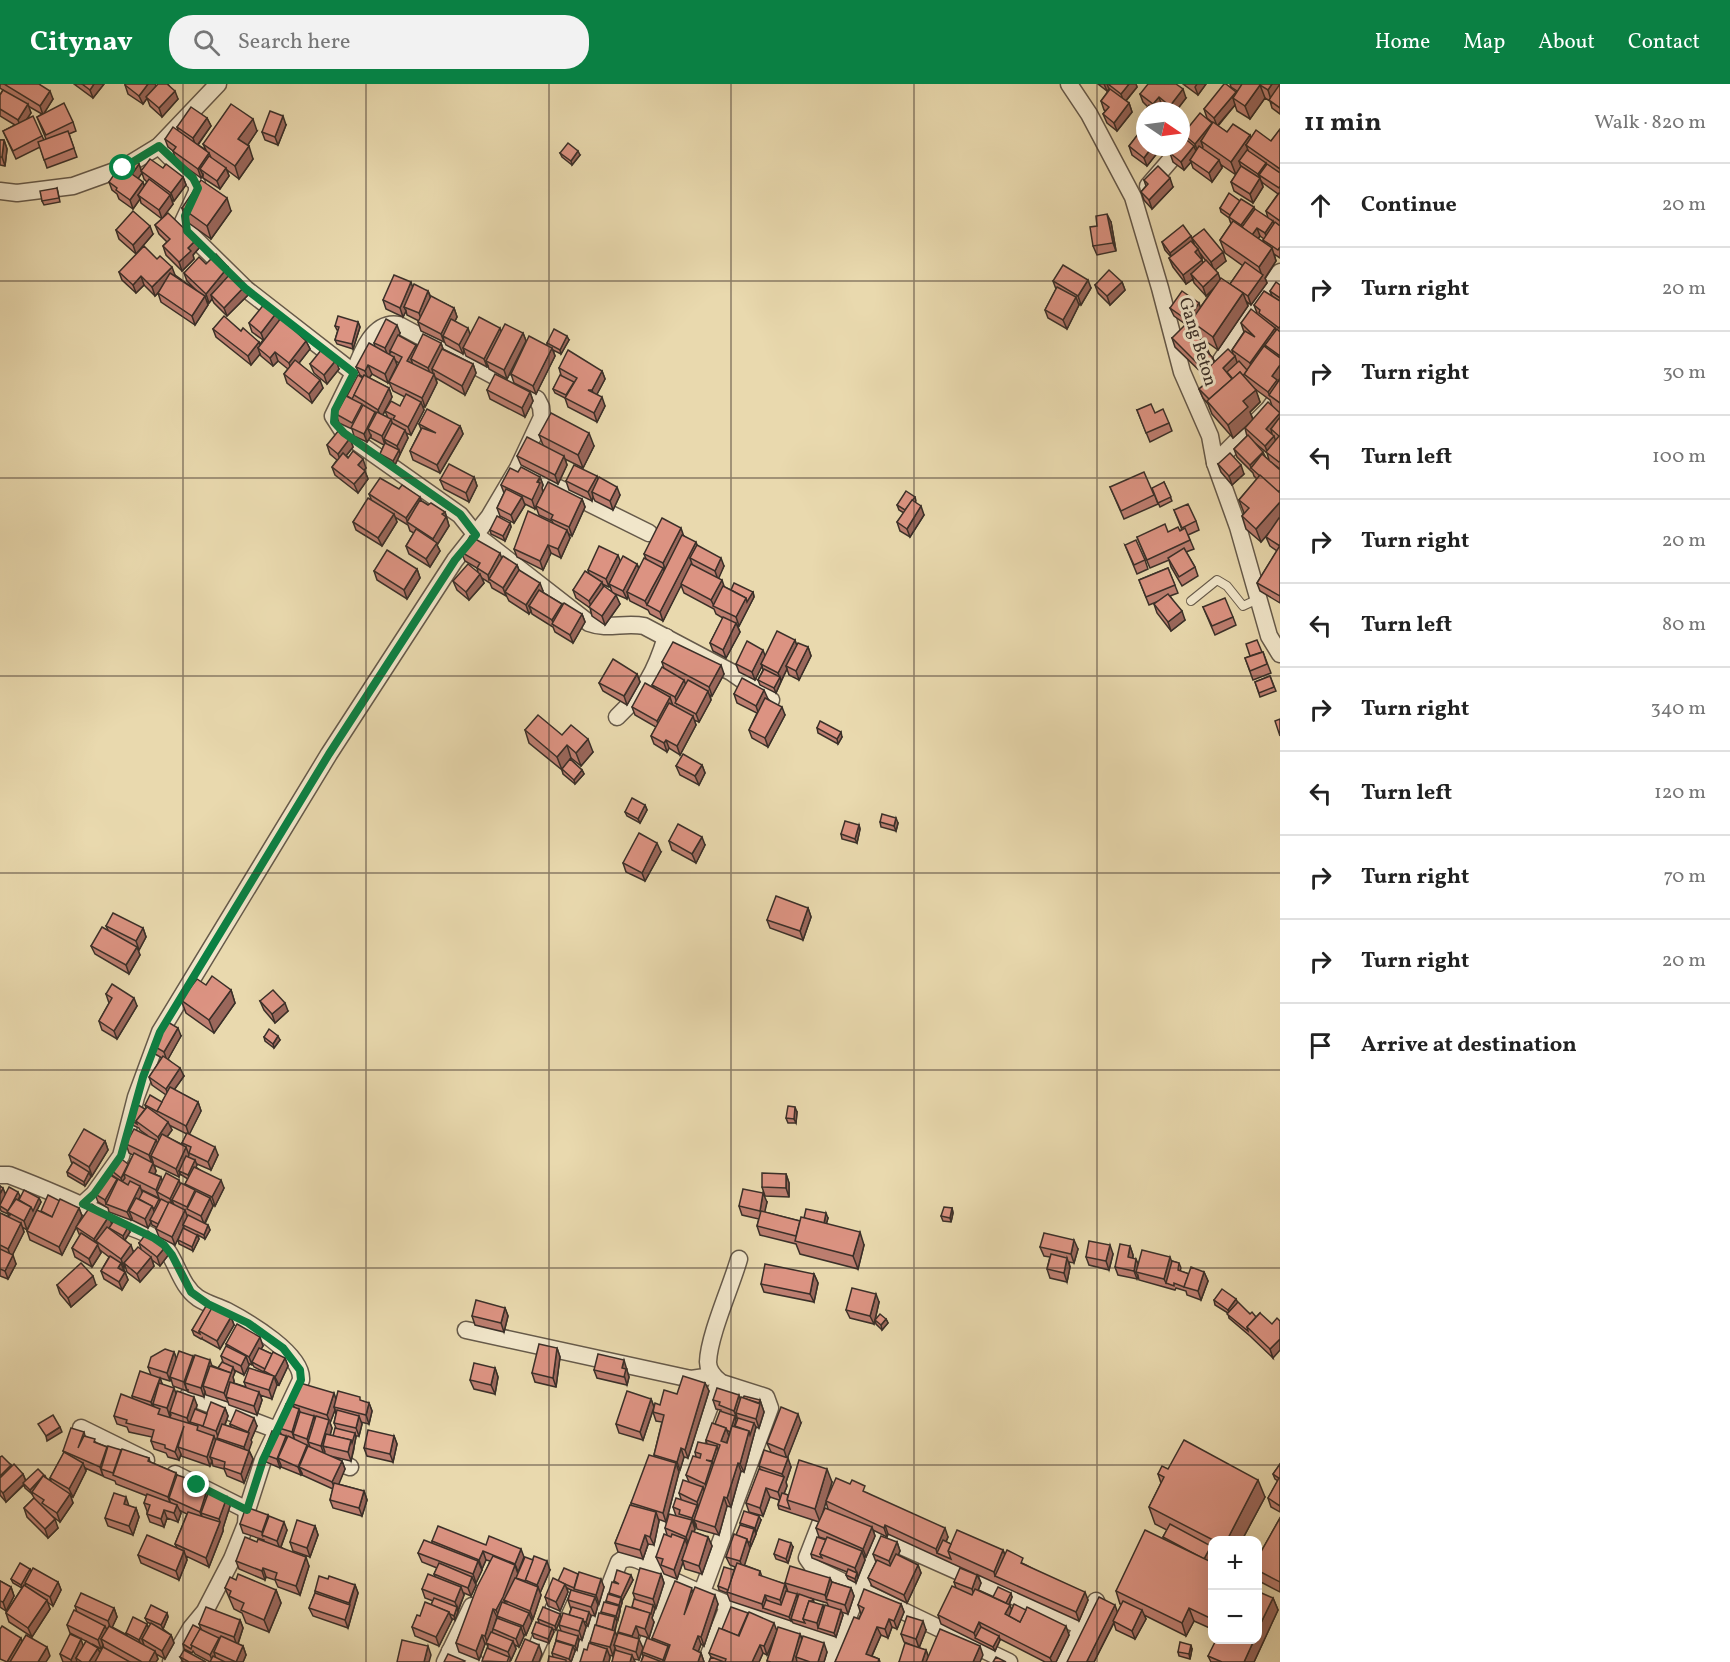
<!DOCTYPE html>
<meta charset="utf-8">
<style>
body{margin:0;font-family:Vollkorn,serif;background:#f2f2f2;color:#222}
.controls{position:absolute;right:18px;bottom:18px;display:grid;overflow:hidden;border-radius:12px;box-shadow:0 6px 24px #0002}
.controls button{width:54px;height:54px;display:grid;place-items:center;padding:0;border:0;border-bottom:2px solid #e0e0e0;background:#fff;color:#222;font:30px sans-serif}
.compass{position:absolute;left:1136px;top:18px;width:54px;height:54px;border-radius:50%;background:#fff;box-shadow:0 6px 24px #0002;rotate:103deg}
.stop{position:absolute;width:18px;height:18px;margin:-14px;border:4px solid #0b8043;border-radius:50%;background:#fff}
.stop.end{background:#0b8043;border-color:#fff;box-shadow:0 2px 6px #0008}
.list{margin:0;padding:0;list-style:none}
h2{display:flex;justify-content:space-between;align-items:center;height:78px;margin:0;padding:0 24px;font-size:26px}
h2 small{font-size:20px;font-weight:400;color:#767676}
.list li{display:grid;grid-template-columns:39px 1fr auto;gap:18px;align-items:center;box-sizing:border-box;height:84px;padding:0 24px;border-top:2px solid #e0e0e0}
.list b{display:block;font-size:22px;white-space:nowrap}
.list em{font-size:20px;font-style:normal;color:#767676}
.icon{flex:none;width:33px;height:33px;fill:none;stroke:currentColor;stroke-width:2;stroke-linecap:round;stroke-linejoin:round}
.map{position:relative;flex:none;width:1280px;height:1578px;overflow:hidden}
header{display:flex;align-items:center;gap:36px;box-sizing:border-box;height:84px;padding:0 30px;background:#0b8043;color:#fff}
header strong{font-size:28px}
nav{display:flex;gap:33px;margin-inline-start:auto;font-size:21px}
.search{width:420px;height:54px;background:#f2f2f2;display:flex;align-items:center;gap:15px;box-sizing:border-box;padding:0 21px;border-radius:24px;color:#767676;font-size:22px}
main{display:flex}
aside{flex:1;background:#fff}
.map>svg:first-child{display:block}
.lines{fill:none;stroke-linecap:round;stroke-linejoin:round}
.service-casing{stroke:#665a4a;stroke-width:10}
.minor-casing{stroke:#665a4a;stroke-width:19}
.service{stroke:#f1e6ca;stroke-width:8}
.minor{stroke:#f1e6ca;stroke-width:16}
.wall{fill:#bd7e70;stroke:#3b3029;stroke-width:1.5;fill-rule:evenodd}
.shaded-wall{fill:#9a675b;stroke:#3b3029;stroke-width:1.5}
.building{fill:#dc9382;stroke:#3b3029;stroke-width:1.5}
.route{stroke:#0b8043;stroke-width:8}
.grid{fill:none;stroke:#3b3029;stroke-width:1.5;stroke-opacity:0.55}
.labels{text-anchor:middle;dominant-baseline:central;stroke-width:6;stroke-linejoin:round;paint-order:stroke}
.street-label{font-size:18px;fill:#3b3029;stroke:#f1e6ca}
</style>
<header>
<strong>Citynav</strong>
<div class="search"><svg class="icon" aria-label="search" viewBox="0 0 24 24"><circle cx="10" cy="10" r="6"/><path d="M15 15l6 6"/></svg>Search here</div>
<nav><a>Home</a><a>Map</a><a>About</a><a>Contact</a></nav>
</header>
<main>
<div class="map">
<svg width="1280" height="1578" viewBox="0 0 1280 1578">
<rect width="100%" height="100%" fill="#e9d9ae"/>
<filter id="stains"><feTurbulence type="fractalNoise" baseFrequency=".00333" numOctaves="4"/><feColorMatrix values="0 0 0 0 .2 0 0 0 0 .09 0 0 0 0 .02 0 0 0 .5 -.17"/></filter>
<radialGradient id="worn" r=".72"><stop offset=".6" stop-color="#630" stop-opacity="0"/><stop offset="1" stop-color="#630" stop-opacity=".3"/></radialGradient>
<g class="lines">
<g class="service-casing">
<polyline id="service" points="1191,517 1217,496 1227,502 1243,522 1258,515"/>
</g>
<g class="minor-casing">
<g id="minor">
<polyline points="1069,0 1089,30 1133,113 1160,204 1182,288 1210,352 1215,379 1238,443 1269,552 1280,570"/>
<path d="M159 62 197 100V108L183 138 187 147 246 205 354 289 333 332 344 349 460 431 476 451 589 539C607 546 625 538 644 542L731 588 771 616"/>
<polyline points="1148,102 1186,58"/>
<polyline points="0,107 17,109 73,102 123,84 159,62 218,0"/>
<polyline points="1216,284 1280,188"/>
<polyline points="1215,379 1269,325 1280,310"/>
<polyline points="522,386 649,449"/>
<path d="M617 633C645 606 655 589 666 553"/>
<path d="M0 1091H9C46 1105 82 1121 118 1138 131 1144 145 1147 156 1155 177 1170 177 1199 198 1214 207 1220 217 1222 227 1227 248 1238 303 1270 301 1296L263 1376 247 1426 246 1440 232 1475 205 1527 191 1544 171 1578"/>
<path d="M83 1120 94 1110 121 1072 136 1013 160 948 329 670 455 476 489 433 518 384 542 333 541 323 537 315 399 241C373 236 361 270 354 289"/>
<polyline points="466,1246 691,1295 712,1292"/>
<path d="M719 1297C713 1292 708 1286 708 1278 709 1251 731 1203 739 1175"/>
<polyline points="188,1312 277,1346"/>
<polyline points="81,1344 146,1376"/>
<polyline points="323,1373 350,1383"/>
<polyline points="175,1390 247,1426"/>
<polyline points="831,1412 807,1474 814,1484 1009,1578"/>
<polyline points="854,1441 1083,1543"/>
<polyline points="649,1483 719,1298 766,1313 770,1324 702,1508"/>
<polyline points="450,1567 475,1578"/>
<polyline points="445,1578 472,1522"/>
<polyline points="530,1578 562,1506"/>
<path d="M580 1578 619 1478C634 1465 657 1489 672 1496 725 1521 781 1541 836 1560"/>
<polyline points="640,1578 671,1496"/>
<polyline points="706,1578 729,1520"/>
<polyline points="829,1578 882,1453"/>
<polyline points="1063,1578 1096,1517"/>
</g>
</g>
<use href="#service" class="service"/>
<use href="#minor" class="minor"/>
</g>
<g class="wall">
<path d="M0 0H39L53 15 44 29 73 38 76 47 69 50 77 73 47 84 40 63 16 75 3 47 15 41 0 32V11L3 6 0 4ZM28 22 42 30 37 33 46 55 44 56 42 52 27 35 31 29Z"/>
<polygon points="74,0 104,0 93,14"/>
<polygon points="125,0 155,0 156,2 168,0 178,15 162,33 150,22 147,14 143,20 128,10 125,1"/>
<polygon points="1098,0 1136,0 1137,3 1126,17 1129,19 1132,28 1117,47 1107,39 1103,30 1106,27 1104,26 1101,17 1109,6 1109,5 1107,7"/>
<polygon points="1183,0 1206,0 1198,11"/>
<path d="M1230 0H1280V30L1272 24 1270 17 1265 14 1250 35 1237 27 1235 21 1218 42 1227 48 1250 51 1251 54 1271 57 1280 46V174L1274 170 1276 177 1265 194 1267 199 1251 221 1246 217 1248 222 1218 266 1196 250 1193 241 1191 244 1174 232 1170 224H1200L1214 204 1206 212 1194 199 1193 195 1186 200 1173 183 1169 174 1171 173 1165 166 1162 158 1191 152 1194 160 1192 154 1226 177 1215 185 1220 195 1230 200 1243 182 1225 169 1220 156 1231 140 1229 134 1221 128 1220 124 1240 117 1268 134 1266 127 1278 110 1263 99 1262 98 1263 103 1253 119 1234 107 1231 98 1236 91 1220 80 1222 84 1212 98 1193 84 1191 78 1184 86 1173 78 1170 69 1184 54 1183 50 1212 40 1213 39 1207 34 1204 25 1236 9 1237 7 1231 3ZM1260 152 1264 155 1263 156 1264 159 1258 155ZM1200 169 1206 177 1203 179 1201 174H1202Z"/>
<polygon points="1140,10 1186,14 1176,27 1169,27 1162,22 1158,27 1145,27 1148,23 1143,18"/>
<polygon points="1145,27 1145,63 1162,63 1147,82 1132,71 1129,62 1144,43 1140,34"/>
<polygon points="207,34 211,42 198,61 206,66 203,60 257,47 247,62 253,75 239,95 227,86 229,92 220,105 203,94 203,91 201,94 176,76 173,67 168,63 165,55 178,46 177,43"/>
<polygon points="286,41 278,61 265,56 262,48"/>
<polygon points="0,56 4,56 7,65 5,82 0,81"/>
<polygon points="560,69 580,71 572,81 562,73"/>
<path d="M139 80 141 86 163 84 183 93 186 101 174 117 172 116 173 120 162 134 199 164 193 171 194 175 182 187 166 171 163 162 167 158 159 150 155 141 162 135 141 119 140 115 133 125 119 115 117 110 112 106 109 98 128 89ZM142 89 144 95 147 98 144 102 138 94Z"/>
<polygon points="1144,96 1173,103 1152,125 1144,116 1141,108 1146,102"/>
<polygon points="57,104 60,118 44,121 42,117"/>
<polygon points="182,124 231,127 211,155 186,137"/>
<polygon points="1111,138 1116,167 1097,171 1093,162 1097,142"/>
<polygon points="116,146 153,150 136,170 119,155"/>
<polygon points="206,180 228,183 231,190 245,202 248,211 227,232 214,219 212,215 209,219 206,216 208,221 195,241 161,218 158,209 155,212 144,201 136,209 122,196 119,188 175,191 197,207 187,197 184,189"/>
<polygon points="1053,197 1091,204 1081,221 1078,219 1079,221 1067,245 1048,234 1045,226 1056,205"/>
<polygon points="1122,198 1125,206 1110,221 1098,209 1095,201"/>
<path d="M1280 201V385L1269 377 1280 386V519L1260 507 1257 499 1277 467 1270 462 1266 453 1271 446 1261 458 1246 445 1242 432 1244 429 1239 416 1257 395 1254 392 1253 389 1237 373 1234 365 1247 352 1245 344 1246 342 1233 354 1212 330 1208 320 1203 314 1199 305 1207 298 1206 293 1175 263 1172 254 1209 269 1215 278 1233 270 1232 266 1244 248 1241 239 1257 229 1254 221 1272 212 1270 207ZM1255 305 1270 316 1272 322 1253 335 1250 328 1260 318ZM1255 359 1267 369 1269 376 1265 373Z"/>
<polygon points="413,203 428,207 431,213 454,224 457,233 455,237 470,250 501,248 523,249 526,257 507,295 489,285 488,282 487,283 466,272 464,267 463,270 446,261 444,257 444,258 421,247 418,238 419,237 407,231 406,227 403,233 386,225 383,216"/>
<polygon points="277,228 280,236 306,257 310,265 299,279 323,304 312,319 287,299 284,290 288,285 278,277 273,282 261,272 260,270 251,281 216,253 213,245 241,247 259,258 260,260 263,256 252,248 249,239"/>
<polygon points="358,238 360,243 353,265 337,260 335,256 338,246 337,246 335,242"/>
<path d="M400 249 399 252 417 263 441 259 443 265 473 280 476 289 465 311 436 294 437 299 425 323 422 322 424 326 411 351 406 349 408 354 395 381 381 374 380 370 384 361 371 354V352L367 358 354 352 352 345 339 339 336 330 347 312 363 293 360 291 356 283 375 263 374 259ZM396 277 399 279 389 298 393 307 405 313 400 322 385 327 388 334 383 331 392 313 389 304 369 294 372 290 388 299 397 281Z"/>
<polygon points="569,256 561,270 553,266 555,272 536,310 514,299 511,290 547,261 547,259"/>
<polygon points="310,280 339,285 327,300 314,289"/>
<polygon points="559,284 602,287 605,295 597,310 605,322 597,338 568,323 565,314 555,309 553,305 561,291"/>
<polygon points="487,306 530,308 533,317 525,333 490,315"/>
<polygon points="1137,326 1169,339 1172,347 1150,358"/>
<polygon points="419,340 460,342 463,350 440,389 413,376 410,367 421,345"/>
<polygon points="539,351 594,362 583,384 565,375 567,381 558,400 521,381 517,372 543,361"/>
<polygon points="350,354 353,363 346,372 366,384 364,386 368,395 358,409 335,391 332,383 337,376 330,370 327,361"/>
<polygon points="1218,380 1244,390 1232,401 1221,388"/>
<polygon points="518,388 540,393 543,401 542,404 543,407 582,415 585,423 572,452 569,450 570,454 561,474 551,469 543,486 517,473 514,465 553,439 552,437 539,431 536,423 535,425 525,420 525,421 514,439 500,432 497,424 504,409 501,401"/>
<polygon points="474,393 477,402 469,418 444,405 440,396"/>
<polygon points="598,396 620,411 613,426 595,417 593,413 592,417 569,406 566,397"/>
<polygon points="1164,398 1172,417 1160,423 1155,412 1158,420 1124,435 1110,403 1153,408"/>
<polygon points="399,405 428,421 445,428 449,442 437,461 440,467 430,483 409,470 406,462 414,449 410,447 408,441 395,433 397,438 382,462 356,446 353,438 371,415 369,410"/>
<polygon points="915,413 916,417 915,418 924,431 910,453 900,447 897,438 904,429 899,426 897,421"/>
<polygon points="1174,426 1196,437 1199,446 1188,451 1194,465 1186,468 1195,483 1198,492 1182,502 1171,483 1169,476 1150,484 1137,453 1182,446"/>
<polygon points="510,439 511,443 505,457 491,450 490,446"/>
<path d="M684 452 724 482 718 494 724 503 731 506 753 508 754 513 739 542 737 541 740 548 726 574 713 567 710 559 723 534 716 530 714 525 684 509 681 501 663 537 650 530 648 526 630 517 628 512 627 515 613 509 620 520 605 541 592 532 590 524 576 514 573 506 589 490 588 486 620 477 637 480 639 485 646 475 644 470ZM602 500 609 503 610 502 612 508 603 504Z"/>
<polygon points="1125,461 1145,476 1148,485 1137,490"/>
<polygon points="461,468 501,474 517,481 519,486 543,507 542,508 562,520 562,522 582,530 585,538 573,559 555,548 553,543 532,530 531,527 529,530 509,517 506,511 506,512 492,504 490,499 482,494 484,499 469,516 457,506 453,497 478,488 477,484 465,477"/>
<polygon points="1168,484 1178,509 1170,512 1185,536 1171,547 1157,529 1154,520 1159,517 1149,521 1139,496"/>
<polygon points="417,485 420,494 407,515 377,496 374,487"/>
<polygon points="1203,523 1233,533 1236,541 1215,551"/>
<polygon points="795,556 796,561 808,563 811,572 799,596 789,591 787,585 776,609 760,601 758,596 763,586 762,582 755,596 739,588 736,580 765,572"/>
<polygon points="1263,568 1271,589 1253,596 1245,574"/>
<polygon points="662,578 724,590 712,612 710,611 711,616 699,638 694,636 696,641 680,671 669,664 667,668 654,660 651,652 656,643 635,631 632,623 654,604 652,601 664,585"/>
<polygon points="637,590 640,598 627,621 603,607 599,599"/>
<polygon points="1270,592 1276,607 1260,613 1255,598"/>
<polygon points="734,610 768,615 785,631 768,663 752,654 749,646 757,629 737,619"/>
<polygon points="817,644 842,653 838,660 818,649"/>
<polygon points="525,646 562,651 593,668 581,682 571,674 570,675 582,686 584,690 575,700 563,690 562,686 529,659"/>
<polygon points="702,681 705,689 699,701 680,691 676,682"/>
<polygon points="645,721 647,726 640,739 627,732 625,728"/>
<polygon points="880,738 898,739 896,747 881,743"/>
<polygon points="859,741 860,745 857,759 842,755 841,750"/>
<polygon points="669,757 705,761 696,779 672,766"/>
<polygon points="661,768 645,797 626,788 623,779"/>
<polygon points="808,824 811,833 803,856 770,844 767,836"/>
<polygon points="106,842 143,844 146,853 139,866 137,865 140,871 129,890 95,870 91,862 108,846"/>
<polygon points="206,901 231,906 235,919 214,949 186,929 181,916"/>
<polygon points="106,910 137,922 117,955 102,946 99,937 109,919"/>
<polygon points="260,917 288,927 275,939 264,926"/>
<path d="M181 952 168 975 184 992 174 1006 198 1018 201 1027 189 1050 218 1071 211 1086 197 1080 196 1083 224 1104 215 1122 212 1120 213 1122 205 1140 208 1141 210 1146 205 1155 198 1151 199 1155 193 1167 179 1160 178 1156 181 1148 175 1161 159 1153 156 1145V1143L152 1141 151 1138 148 1144 132 1136V1134L131 1136 109 1128 108 1124 98 1118 95 1110 119 1096 112 1091 111 1086 128 1080 133 1071 129 1069 126 1060 147 1051 140 1046 139 1044 130 1040 129 1035 145 1025 146 1024 145 1021 162 1018 166 1011 152 1001 149 993 162 974 155 970 152 961ZM169 1041 187 1050 182 1059 183 1061 167 1053 172 1046ZM154 1081 179 1093 180 1090 188 1095 185 1100 186 1102 180 1100 162 1097 161 1093 155 1090 156 1087ZM142 1106 159 1114 160 1117 159 1115 142 1108Z"/>
<polygon points="264,953 280,956 274,964 265,957"/>
<polygon points="797,1028 796,1039 788,1039 786,1034"/>
<polygon points="105,1057 108,1066 92,1092 90,1090 91,1093 85,1102 68,1092 67,1088 72,1080 69,1071"/>
<polygon points="786,1090 789,1099 789,1113 765,1112 762,1103"/>
<polygon points="0,1102 6,1110 20,1112 18,1116 19,1116 39,1114 41,1118 27,1146 22,1143 24,1148 12,1171 16,1180 8,1195 0,1192 0,1129 9,1133 8,1130 1,1127 0,1124 0,1125"/>
<polygon points="60,1117 79,1124 82,1132 62,1171 30,1156 27,1147 41,1128"/>
<polygon points="767,1118 764,1128 800,1137 804,1134 828,1134 826,1140 864,1161 858,1185 800,1170 796,1160 760,1151 757,1142 759,1135 742,1131 739,1122"/>
<polygon points="952,1124 953,1129 951,1138 943,1137 941,1132"/>
<polygon points="109,1132 112,1139 130,1148 125,1156 134,1168 141,1165 139,1159 169,1170 160,1182 152,1176 154,1182 140,1198 127,1188 125,1182 124,1184 123,1183 128,1196 122,1206 104,1195 101,1187 109,1173 100,1166 101,1169 92,1183 75,1173 72,1164 80,1152 76,1143"/>
<polygon points="1130,1162 1133,1171 1133,1174 1138,1180 1172,1177 1179,1179 1181,1184 1180,1187 1189,1190 1204,1188 1208,1197 1201,1216 1187,1211 1186,1207 1176,1204 1175,1206 1139,1196 1138,1192 1137,1195 1118,1191 1115,1183"/>
<polygon points="1040,1163 1078,1165 1074,1179 1069,1178 1070,1183 1067,1198 1050,1194 1047,1185 1050,1173 1044,1172"/>
<polygon points="1113,1170 1109,1186 1089,1181 1086,1173"/>
<polygon points="814,1190 818,1199 814,1218 764,1208 761,1200"/>
<polygon points="57,1201 96,1201 71,1223 60,1210"/>
<polygon points="1236,1215 1237,1219 1250,1230 1256,1233 1260,1229 1273,1274 1250,1252 1229,1234 1228,1229 1215,1221 1214,1216"/>
<polygon points="879,1218 875,1236 886,1235 888,1239 882,1246 876,1240 875,1236 874,1240 850,1234 846,1226"/>
<polygon points="505,1224 508,1232 504,1248 475,1241 472,1232"/>
<polygon points="231,1233 234,1241 220,1265 202,1255 202,1254 201,1255 194,1251 192,1246"/>
<path d="M226 1260 263 1262 261 1265 272 1270 285 1274 288 1282 279 1301 276 1300 272 1315 260 1311 262 1316 257 1331 229 1321 228 1318 206 1311 205 1308 204 1313 188 1308V1305L187 1307 173 1302 171 1295 170 1297 160 1294 162 1300 176 1310 197 1321 196 1326 207 1330 225 1324 228 1332 225 1341 231 1343 230 1340 257 1342 251 1356 249 1366 253 1375 244 1399 227 1392 224 1385 213 1382 212 1377 210 1382 181 1372V1370L179 1376 168 1373 166 1369 154 1365 151 1357 152 1353 129 1348 127 1343 117 1340 114 1332 133 1315 132 1312 151 1291 148 1283 174 1268 176 1274H194L218 1284 223 1278 221 1272 227 1262ZM248 1279 252 1281H253L254 1283 264 1288 265 1290 244 1298 246 1303 234 1299V1297L233 1293 235 1288 234 1286 244 1291 249 1281Z"/>
<polygon points="557,1264 560,1273 556,1303 535,1298 532,1289"/>
<polygon points="495,1284 498,1293 495,1310 474,1305 470,1296"/>
<polygon points="627,1285 627,1287 629,1293 627,1301 597,1294 594,1286"/>
<polygon points="705,1299 709,1307 688,1374 684,1373 680,1386 678,1386 679,1388 666,1438 658,1435 659,1437 654,1461 648,1460 643,1475 618,1468 615,1459 631,1421 631,1419 655,1373 654,1371 662,1338 656,1337 653,1328 660,1321 677,1310"/>
<path d="M336 1315 362 1317 369 1319 372 1327 369 1340 361 1338 362 1340 359 1352H356L354 1363V1365L351 1377 330 1372 342 1377 345 1385 338 1400 364 1407 367 1416 362 1432 333 1424 330 1416 333 1405 302 1391V1389L301 1391 281 1383V1381L280 1384 266 1378 263 1370 281 1350 279 1344 294 1323 293 1320ZM335 1326 336 1330 334 1339 336 1344 333 1352 330 1351 332 1344 330 1339Z"/>
<polygon points="651,1315 654,1323 643,1356 619,1349 616,1340"/>
<polygon points="740,1315 760,1316 764,1328 759,1344 756,1343 744,1388 741,1387 731,1423 727,1422 719,1451 697,1445 696,1441 695,1443 694,1443 695,1445 694,1448 708,1453 712,1462 702,1490 685,1485 683,1478 677,1495 664,1490 656,1473 667,1451 665,1444 676,1432 673,1423 681,1415 679,1409 689,1398 686,1391 696,1373 695,1368 707,1360 706,1356 715,1340 721,1328 721,1326 716,1325 713,1316"/>
<path d="M801 1339 787 1374 791 1383 786 1398 787 1402 784 1410 788 1411 832 1398 827 1414 867 1409 948 1453 946 1458 951 1460 1003 1466 1005 1471 1026 1481 1088 1516 1079 1537 978 1491 981 1499 978 1506 993 1513H1012L1009 1521 1012 1526 1069 1551 1056 1578H1045L1000 1555V1556L995 1567 941 1540 938 1531 956 1504 954 1498 973 1489 888 1450 887 1453 873 1446 875 1452 866 1473 864 1472 865 1476 856 1499 848 1495 846 1491 847 1488 812 1474 811 1470 826 1455 819 1453 816 1444 819 1438 779 1425 778 1421 779 1416 770 1413 763 1432 749 1428 746 1419 760 1385 759 1382 780 1372 771 1368 767 1359ZM826 1418 828 1425 822 1429Z"/>
<polygon points="84,1348 85,1352 97,1359 107,1363 108,1364 121,1366 121,1368 149,1374 150,1378 176,1389 177,1391 194,1402 208,1408 227,1413 230,1422 223,1444 223,1447 209,1483 186,1472 187,1476 179,1496 141,1479 138,1471 177,1464 175,1460 187,1430 179,1426 181,1429 178,1438 167,1434 164,1443 150,1438 147,1430 147,1427 144,1419 147,1412 116,1400 115,1397 104,1393 103,1391 103,1392 85,1384 86,1387 73,1413 70,1412 73,1419 60,1438 52,1432 58,1444 48,1454 27,1433 24,1424 34,1414 32,1410 25,1404 24,1401 6,1418 0,1411 0,1373 11,1381 11,1383 23,1390 26,1397 45,1393 51,1397 50,1394 64,1369 63,1367"/>
<polygon points="394,1352 397,1360 393,1378 367,1372 364,1364"/>
<polygon points="1280,1380 1280,1428 1271,1423 1268,1414 1278,1397 1275,1395 1273,1390"/>
<polygon points="1168,1385 1265,1413 1242,1456 1212,1456 1212,1545 1194,1537 1186,1552 1144,1531 1146,1535 1135,1555 1116,1546 1114,1539 1094,1578 1122,1520 1120,1520 1116,1507 1164,1455 1163,1453 1167,1446 1155,1440 1149,1423 1161,1399 1158,1390"/>
<polygon points="129,1422 136,1424 139,1433 133,1451 108,1442 105,1434"/>
<polygon points="268,1431 268,1433 287,1446 281,1463 309,1482 300,1511 278,1503 275,1496 266,1493 265,1496 239,1485 236,1477 257,1458 264,1457 264,1456 243,1449 240,1440"/>
<polygon points="1280,1434 1280,1508 1257,1496 1257,1475"/>
<path d="M761 1436 756 1449 755 1448 756 1450 751 1462H750V1464L744 1481 760 1487 762 1493 785 1500 788 1508 785 1499 830 1494 832 1498 851 1504 854 1512 848 1530 841 1528 843 1531 836 1553 793 1539 791 1535V1537L730 1517 727 1509 719 1506 718 1502 734 1486 735 1483 730 1481 726 1473 741 1441 740 1439ZM810 1514 827 1519 829 1523 824 1525 814 1518 813 1515Z"/>
<polygon points="315,1442 318,1451 310,1473 293,1467 290,1458"/>
<polygon points="432,1457 486,1461 524,1473 517,1488 518,1490 550,1486 540,1509 541,1511 533,1535 531,1534 532,1537 526,1551 523,1550 524,1552 519,1563 515,1561 516,1565 511,1576 510,1576 510,1578 483,1578 488,1564 487,1560 485,1560 479,1576 459,1568 456,1559 490,1477 486,1476 482,1485 481,1484 482,1486 476,1499 474,1498 476,1501 471,1512 464,1509 464,1511 455,1536 451,1534 452,1536 439,1562 415,1552 412,1543 420,1532 431,1521 433,1517 425,1514 422,1505 435,1492 434,1490 437,1484 422,1478 418,1469 432,1459"/>
<polygon points="897,1458 900,1467 898,1471 918,1481 921,1489 907,1519 872,1502 868,1494 876,1478 873,1470"/>
<polygon points="793,1463 788,1479 776,1475 774,1470"/>
<polygon points="30,1485 31,1487 58,1498 61,1506 53,1522 47,1518 50,1525 32,1553 9,1538 6,1529 22,1504 13,1499 11,1495"/>
<polygon points="661,1490 664,1499 656,1524 654,1523 655,1525 652,1534 654,1538 649,1554 639,1551 637,1555 643,1564 639,1576 633,1575 635,1578 612,1578 616,1566 615,1564 613,1572 609,1571 610,1573 609,1578 580,1578 591,1560 590,1558 596,1541 602,1530 601,1528 607,1519 606,1517 610,1511 609,1509 614,1499 614,1497 633,1496 622,1517 622,1519 620,1525 620,1527 618,1536 616,1536 617,1538 615,1547 617,1553 619,1549 618,1548 632,1523 635,1515 633,1509"/>
<polygon points="328,1495 355,1501 358,1509 348,1544 313,1532 309,1524 315,1509 315,1507"/>
<polygon points="0,1497 11,1503 14,1512 6,1527 0,1523"/>
<polygon points="558,1497 604,1503 599,1520 597,1519 598,1521 595,1532 590,1531 591,1532 588,1542 585,1541 586,1543 582,1556 579,1555 577,1566 574,1565 575,1567 571,1578 548,1578 553,1573 552,1569 556,1557 556,1556 561,1547 559,1541 569,1531 571,1525 568,1516 571,1506 567,1504 568,1508 560,1527 548,1522 545,1513"/>
<polygon points="225,1504 276,1506 281,1519 269,1548 246,1539 242,1529 234,1525"/>
<polygon points="693,1506 718,1520 704,1562 701,1560 698,1568 701,1569 704,1578 641,1578 643,1572 642,1568 653,1556 652,1554"/>
<polygon points="1273,1514 1278,1526 1254,1578 1211,1578 1208,1572"/>
<polygon points="901,1520 904,1528 897,1545 892,1543 888,1554 881,1551 872,1572 879,1575 880,1578 835,1578 861,1530 858,1521"/>
<path d="M75 1522 114 1524 117 1533 112 1543 127 1551 126 1549 147 1540 148 1544 151 1540 147 1538 145 1534 167 1529 168 1533 163 1545 171 1551 174 1559 165 1575 156 1570 158 1575 156 1578H63L60 1570 84 1562 86 1557 70 1549 67 1541 77 1528ZM92 1560 101 1565 103 1561 104 1564 100 1569 98 1564Z"/>
<polygon points="560,1530 561,1534 556,1546 552,1545 554,1548 549,1559 534,1554 532,1549 539,1539 538,1535"/>
<polygon points="240,1536 243,1544 238,1560 243,1562 246,1571 243,1578 210,1578 195,1570 193,1567 192,1569 184,1565 183,1560 201,1545 199,1540"/>
<polygon points="722,1545 777,1547 800,1550 802,1554 827,1568 824,1578 768,1578 767,1577 777,1548 767,1571 763,1569 759,1578 709,1578 711,1573 709,1569"/>
<polygon points="926,1546 919,1564 926,1566 928,1573 983,1571 899,1578 916,1563 904,1558 901,1550"/>
<polygon points="1192,1565 1190,1575 1179,1572 1178,1568"/>
<polygon points="180,1573 206,1578 183,1578"/>
</g>
<g class="shaded-wall">
<polygon points="94,0 104,0 93,14 90,6"/>
<polygon points="148,0 155,0 156,2 143,20 139,12"/>
<polygon points="1104,0 1107,0 1109,5 1107,7"/>
<polygon points="1129,0 1136,0 1137,3 1124,19 1121,10"/>
<polygon points="1197,0 1206,0 1198,11 1195,3"/>
<polygon points="1272,0 1280,0 1280,8 1272,19 1268,6"/>
<polygon points="1260,1 1265,14 1250,35 1245,22"/>
<polygon points="1183,5 1186,14 1176,27 1172,27 1170,22"/>
<polygon points="50,7 53,15 43,31 40,22"/>
<polygon points="175,7 178,15 162,33 159,24"/>
<polygon points="1236,8 1239,16 1233,14 1235,21 1217,42 1214,34"/>
<polygon points="1159,13 1162,22 1158,27 1156,27 1153,20"/>
<polygon points="1129,19 1132,28 1117,47 1114,39"/>
<polygon points="28,20 31,29 21,44 18,36"/>
<polygon points="283,32 286,41 278,61 275,53"/>
<polygon points="207,34 211,42 196,63 193,54"/>
<polygon points="253,35 257,47 243,68 238,55"/>
<polygon points="1212,39 1215,47 1201,57 1203,63 1198,69 1195,60"/>
<polygon points="1250,51 1254,64 1246,61 1250,71 1239,77 1241,83 1236,91 1231,78"/>
<polygon points="4,56 7,65 5,82 2,73"/>
<polygon points="249,62 253,75 239,95 235,82"/>
<polygon points="1194,62 1197,70 1190,76 1191,78 1184,86 1181,78"/>
<polygon points="1152,63 1162,63 1147,82 1144,74"/>
<polygon points="578,67 580,71 572,81 571,77"/>
<polygon points="209,69 213,78 200,85 203,91 201,94 198,85"/>
<polygon points="1219,76 1222,84 1212,98 1209,89"/>
<polygon points="1266,79 1269,88 1259,91 1263,103 1253,119 1250,110 1260,94 1258,90"/>
<polygon points="139,80 142,89 135,99 132,90"/>
<polygon points="226,84 229,92 220,105 217,97"/>
<polygon points="183,93 186,101 174,117 171,109"/>
<polygon points="1170,94 1173,103 1152,125 1149,116"/>
<polygon points="143,98 146,107 138,111 140,115 133,125 130,116"/>
<polygon points="170,111 173,120 162,135 159,126"/>
<polygon points="227,114 231,127 211,155 207,142"/>
<polygon points="1254,123 1257,132 1242,143 1241,141"/>
<polygon points="1107,130 1111,138 1116,167 1113,159"/>
<polygon points="1273,137 1276,146 1268,158 1265,149"/>
<polygon points="150,142 153,150 136,170 133,161"/>
<polygon points="1257,144 1260,152 1255,159 1252,151"/>
<polygon points="1191,152 1194,160 1173,177 1170,169"/>
<polygon points="196,156 199,164 193,171 194,175 182,187 179,178 188,164"/>
<polygon points="1272,164 1276,177 1265,194 1267,199 1251,221 1248,212 1262,192 1259,183"/>
<polygon points="1198,165 1202,174 1199,176 1195,168"/>
<polygon points="1223,168 1226,177 1214,187 1211,178"/>
<polygon points="1202,176 1205,185 1191,190 1193,195 1186,200 1183,191"/>
<polygon points="172,183 175,191 155,212 152,203"/>
<polygon points="228,183 232,191 211,211 212,215 209,219 206,210"/>
<polygon points="1218,189 1221,197 1206,212 1203,203"/>
<polygon points="141,192 144,201 136,209 133,201"/>
<polygon points="1088,196 1091,204 1081,221 1078,212"/>
<polygon points="411,198 414,207 404,223 406,227 403,233 400,224"/>
<polygon points="1122,198 1125,206 1110,221 1107,212"/>
<polygon points="245,202 248,211 227,232 224,224"/>
<polygon points="428,207 431,215 422,238 419,229"/>
<polygon points="1243,209 1248,222 1218,266 1213,253"/>
<polygon points="205,212 208,221 195,241 192,232"/>
<polygon points="1076,213 1079,221 1067,245 1063,236"/>
<polygon points="1199,219 1202,228 1191,237 1193,241 1191,244 1187,236"/>
<polygon points="454,224 457,233 446,254 443,252 444,257 444,258 441,250"/>
<polygon points="277,228 280,237 264,257 261,249"/>
<polygon points="358,238 360,243 353,265 352,260"/>
<polygon points="397,241 400,249 391,268 390,267 390,269 388,273 385,264"/>
<polygon points="468,244 471,253 463,264 464,267 463,270 459,261"/>
<polygon points="500,244 503,253 486,277 488,282 487,283 484,275"/>
<polygon points="1275,244 1278,253 1265,261 1267,267 1253,287 1250,279"/>
<polygon points="523,249 526,257 507,295 504,286"/>
<polygon points="567,252 569,256 561,270 560,266"/>
<polygon points="306,257 310,265 292,288 289,279"/>
<polygon points="259,258 262,266 258,264 260,270 251,281 248,272"/>
<polygon points="441,259 444,268 432,285 433,289 431,292 428,284"/>
<polygon points="416,261 419,269 411,275 413,281 407,277"/>
<polygon points="1206,261 1209,269 1206,272 1203,264"/>
<polygon points="552,264 555,272 536,310 533,302"/>
<polygon points="275,268 278,277 273,282 270,274"/>
<polygon points="1235,272 1238,281 1226,293 1223,284"/>
<polygon points="394,273 397,281 388,299 385,290"/>
<polygon points="1213,274 1216,283 1206,286 1208,291 1206,293 1203,285"/>
<polygon points="336,276 339,285 327,300 324,291"/>
<polygon points="473,280 476,289 465,311 462,302"/>
<polygon points="368,281 372,290 368,296 365,287"/>
<polygon points="1280,281 1280,294 1270,312 1268,308 1272,292"/>
<polygon points="602,287 605,295 595,314 592,306"/>
<polygon points="434,290 437,299 425,323 422,314"/>
<polygon points="320,296 323,304 312,319 309,310"/>
<polygon points="389,304 392,313 381,334 378,326"/>
<polygon points="1256,306 1260,318 1250,328 1253,336 1233,354 1228,341 1243,317"/>
<polygon points="530,308 533,317 525,333 522,324"/>
<polygon points="602,313 605,322 597,338 594,329"/>
<polygon points="421,318 424,326 411,351 408,343"/>
<polygon points="375,328 379,336 368,345 371,352 367,358 364,350"/>
<polygon points="1280,329 1280,341 1271,345 1272,350 1269,354 1266,345"/>
<polygon points="391,335 394,344 384,355 386,359 385,361 382,352"/>
<polygon points="460,342 463,350 440,389 437,381"/>
<polygon points="405,346 408,354 400,370 397,362"/>
<polygon points="589,349 594,362 583,384 578,371"/>
<polygon points="1274,352 1277,361 1268,370 1265,362"/>
<polygon points="350,354 353,363 341,378 338,370"/>
<polygon points="399,366 400,370 395,381 393,377"/>
<polygon points="1263,368 1267,376 1251,384 1250,381"/>
<polygon points="564,372 567,381 558,400 555,391"/>
<polygon points="363,375 366,384 361,390 358,381"/>
<polygon points="1241,381 1244,390 1232,401 1229,392"/>
<polygon points="365,387 368,395 358,409 354,400"/>
<polygon points="597,392 600,401 592,408 593,413 592,417 588,408"/>
<polygon points="474,393 477,402 469,418 466,409"/>
<polygon points="540,393 543,401 542,404 543,408 535,425 532,416"/>
<polygon points="617,403 620,411 613,426 610,417"/>
<polygon points="420,413 423,421 408,439 406,434"/>
<polygon points="522,413 525,421 514,439 511,431"/>
<polygon points="582,415 585,423 572,452 569,443"/>
<polygon points="1280,418 1280,436 1261,458 1256,445"/>
<polygon points="921,422 924,431 910,453 907,445"/>
<polygon points="445,428 449,442 437,461 440,467 430,483 426,475 435,461 433,455 442,430"/>
<polygon points="394,430 397,438 382,462 378,454"/>
<polygon points="510,439 511,443 505,457 503,452"/>
<polygon points="681,444 684,453 666,488 663,479"/>
<polygon points="567,446 570,454 561,474 558,465"/>
<polygon points="696,458 699,466 690,474 692,480 663,537 660,528"/>
<polygon points="548,461 551,469 543,486 540,477"/>
<polygon points="500,469 503,478 489,496 488,491"/>
<polygon points="618,471 621,479 609,500 609,503 606,495"/>
<polygon points="721,474 724,482 718,496 715,487"/>
<polygon points="637,480 640,488 627,508 628,512 627,515 623,507"/>
<polygon points="517,481 520,489 505,508 506,511 506,512 503,504"/>
<polygon points="663,484 666,492 647,521 645,517"/>
<polygon points="417,485 420,494 407,515 404,506"/>
<polygon points="480,490 484,499 469,516 466,508"/>
<polygon points="722,496 725,505 714,522 711,516"/>
<polygon points="602,498 605,507 592,525 589,517"/>
<polygon points="540,499 543,507 533,524 529,522 531,527 529,530 526,521"/>
<polygon points="753,508 754,513 739,542 736,533 746,514"/>
<polygon points="616,511 620,520 605,541 602,532"/>
<polygon points="562,520 565,529 554,541 552,536"/>
<polygon points="1182,527 1185,536 1171,547 1168,538"/>
<polygon points="582,530 585,538 573,559 570,551"/>
<polygon points="736,539 740,548 726,574 723,566"/>
<polygon points="795,556 798,565 786,582 787,585 781,597 778,589"/>
<polygon points="808,563 811,572 799,596 796,587"/>
<polygon points="763,566 766,574 761,580 762,582 755,596 752,588"/>
<polygon points="721,581 724,590 712,612 709,603"/>
<polygon points="637,590 640,598 627,621 624,612"/>
<polygon points="780,593 781,597 776,609 774,604"/>
<polygon points="684,596 687,604 677,620 675,613"/>
<polygon points="764,606 768,615 759,631 756,622"/>
<polygon points="708,607 711,616 699,638 696,630"/>
<polygon points="670,613 673,622 660,646 657,637"/>
<polygon points="782,623 785,631 768,663 765,654"/>
<polygon points="693,632 696,641 680,671 677,662"/>
<polygon points="841,648 842,653 838,660 837,655"/>
<polygon points="588,655 593,668 581,682 576,669"/>
<polygon points="666,656 669,664 667,668 664,659"/>
<polygon points="567,661 571,674 562,686 557,673"/>
<polygon points="702,681 705,689 699,701 695,692"/>
<polygon points="582,686 584,690 575,700 574,696"/>
<polygon points="645,721 647,726 640,739 638,735"/>
<polygon points="896,734 898,739 896,747 894,742"/>
<polygon points="859,741 860,745 857,759 855,755"/>
<polygon points="702,753 705,761 696,779 692,770"/>
<polygon points="657,759 661,768 645,797 642,789"/>
<polygon points="808,824 811,833 803,856 800,847"/>
<polygon points="143,844 146,853 139,866 136,857"/>
<polygon points="137,863 140,871 129,890 126,881"/>
<polygon points="231,906 235,919 214,949 209,936"/>
<polygon points="134,914 137,922 117,955 114,947"/>
<polygon points="285,919 288,927 275,939 272,930"/>
<polygon points="178,944 181,952 167,977 164,968"/>
<polygon points="278,952 280,956 274,964 273,960"/>
<polygon points="180,984 184,992 169,1013 166,1005"/>
<polygon points="198,1018 201,1027 189,1051 186,1042"/>
<polygon points="795,1023 797,1028 796,1039 794,1035"/>
<polygon points="168,1038 172,1046 161,1061 158,1053"/>
<polygon points="156,1056 160,1064 151,1072 153,1078 152,1080 149,1071"/>
<polygon points="105,1057 108,1066 92,1092 89,1083"/>
<polygon points="186,1063 189,1071 181,1088 179,1087 180,1090 179,1093 176,1085"/>
<polygon points="215,1063 218,1071 211,1086 208,1078"/>
<polygon points="195,1076 197,1081 190,1096 188,1091"/>
<polygon points="153,1079 156,1087 152,1096 149,1088"/>
<polygon points="89,1088 91,1093 85,1102 84,1098"/>
<polygon points="124,1090 125,1094 122,1098 121,1094"/>
<polygon points="786,1090 789,1099 789,1113 786,1104"/>
<polygon points="161,1093 164,1102 157,1108 159,1114 156,1106"/>
<polygon points="117,1095 120,1104 106,1120 105,1116"/>
<polygon points="179,1096 182,1105 172,1116 174,1121 173,1123 170,1115"/>
<polygon points="221,1096 224,1104 215,1122 212,1113"/>
<polygon points="140,1102 143,1111 129,1127 132,1134 131,1136 127,1128"/>
<polygon points="3,1104 6,1112 0,1122 0,1110"/>
<polygon points="18,1108 20,1112 10,1131 8,1127"/>
<polygon points="763,1109 767,1118 763,1136 760,1127"/>
<polygon points="39,1114 41,1118 27,1146 24,1137 31,1123"/>
<polygon points="210,1114 213,1122 204,1140 201,1132"/>
<polygon points="152,1122 155,1130 150,1136 151,1138 148,1144 145,1135"/>
<polygon points="79,1124 82,1132 62,1171 59,1163"/>
<polygon points="952,1124 953,1129 951,1138 950,1134"/>
<polygon points="185,1126 188,1134 183,1141 184,1143 175,1161 172,1153"/>
<polygon points="826,1129 828,1134 825,1145 824,1141"/>
<polygon points="109,1132 112,1141 96,1157 101,1169 92,1183 89,1175 97,1162 94,1155"/>
<polygon points="21,1139 24,1148 11,1174 8,1165"/>
<polygon points="208,1141 210,1146 205,1155 204,1151"/>
<polygon points="128,1143 130,1148 124,1157 123,1152"/>
<polygon points="860,1148 864,1161 858,1185 853,1172"/>
<polygon points="197,1151 199,1155 193,1167 192,1163"/>
<polygon points="1074,1156 1078,1165 1074,1179 1071,1170"/>
<polygon points="131,1161 134,1170 124,1179 125,1182 124,1184 121,1175"/>
<polygon points="1110,1161 1113,1170 1109,1186 1106,1177"/>
<polygon points="166,1162 169,1170 160,1182 157,1173"/>
<polygon points="1130,1162 1133,1171 1131,1182 1128,1173"/>
<polygon points="13,1171 16,1180 8,1195 5,1187"/>
<polygon points="151,1173 154,1182 140,1198 137,1190"/>
<polygon points="1170,1173 1173,1181 1166,1199 1164,1195"/>
<polygon points="1067,1174 1070,1183 1067,1198 1064,1189"/>
<polygon points="1136,1175 1140,1184 1136,1188 1138,1192 1137,1195 1134,1187"/>
<polygon points="121,1179 124,1187 118,1184"/>
<polygon points="125,1188 128,1196 122,1206 119,1198"/>
<polygon points="1204,1188 1208,1197 1201,1216 1198,1207"/>
<polygon points="814,1190 818,1199 814,1218 810,1210"/>
<polygon points="93,1192 96,1201 71,1223 68,1214"/>
<polygon points="876,1210 879,1218 874,1240 870,1232"/>
<polygon points="1236,1215 1238,1219 1230,1231 1228,1226"/>
<polygon points="505,1224 508,1232 504,1248 501,1239"/>
<polygon points="231,1233 234,1241 220,1265 217,1257"/>
<polygon points="886,1235 888,1239 882,1246 881,1241"/>
<polygon points="260,1253 263,1262 253,1279 252,1278 252,1281 249,1273"/>
<polygon points="1280,1255 1280,1266 1273,1274 1270,1265"/>
<polygon points="557,1264 560,1273 556,1303 553,1294"/>
<polygon points="174,1268 177,1276 170,1293 170,1297 167,1289"/>
<polygon points="193,1272 196,1281 185,1299 187,1307 184,1298"/>
<polygon points="246,1272 249,1281 244,1291 241,1282"/>
<polygon points="285,1274 288,1282 279,1301 275,1293"/>
<polygon points="210,1276 213,1285 203,1302 205,1308 204,1313 201,1304"/>
<polygon points="624,1276 629,1293 627,1301 622,1284"/>
<polygon points="233,1283 235,1288 233,1293 234,1297 229,1314 226,1313 228,1318 224,1309 230,1291"/>
<polygon points="495,1284 498,1293 495,1310 491,1301"/>
<polygon points="274,1292 277,1301 272,1315 269,1306"/>
<polygon points="160,1294 163,1302 153,1320 155,1325 154,1327 151,1318"/>
<polygon points="705,1299 709,1307 688,1374 685,1366"/>
<polygon points="174,1304 177,1312 170,1328 171,1331 170,1333 167,1324"/>
<polygon points="259,1308 262,1316 257,1331 254,1322"/>
<polygon points="334,1309 337,1318 334,1323 335,1326 330,1339 332,1344 327,1363 323,1362 325,1368 324,1371 321,1362 329,1336 327,1331"/>
<polygon points="739,1311 742,1320 736,1329 737,1333 737,1335 734,1327"/>
<polygon points="194,1313 197,1321 192,1338 190,1338 191,1340 190,1343 187,1334"/>
<polygon points="651,1315 654,1323 643,1356 640,1348"/>
<polygon points="760,1316 764,1328 759,1344 756,1335"/>
<polygon points="369,1319 372,1327 369,1340 366,1331"/>
<polygon points="225,1324 228,1332 219,1356 216,1347"/>
<polygon points="299,1325 302,1333 293,1350 295,1357 292,1348"/>
<polygon points="798,1330 801,1339 787,1375 784,1366"/>
<polygon points="314,1332 317,1341 308,1358 310,1363 307,1355"/>
<polygon points="359,1332 362,1340 359,1352 356,1344"/>
<polygon points="735,1332 736,1337 731,1352 730,1348"/>
<polygon points="254,1334 257,1342 251,1356 252,1358 247,1372 244,1363 249,1349 248,1348"/>
<polygon points="754,1339 756,1343 744,1388 740,1380 749,1347"/>
<polygon points="184,1342 178,1363 181,1370 179,1376 175,1368"/>
<polygon points="60,1343 62,1348 47,1357 46,1352"/>
<polygon points="726,1344 729,1352 724,1366 721,1357"/>
<polygon points="355,1349 356,1353 351,1377 348,1368 351,1356"/>
<polygon points="214,1352 217,1360 210,1373 212,1377 210,1382 207,1373"/>
<polygon points="286,1352 289,1361 278,1374 281,1381 280,1384 277,1375"/>
<polygon points="394,1352 397,1360 393,1378 390,1370"/>
<polygon points="307,1361 310,1369 299,1383 302,1389 301,1391 298,1383"/>
<polygon points="717,1362 720,1371 715,1386 712,1377"/>
<polygon points="107,1363 110,1371 101,1385 103,1392 100,1383"/>
<polygon points="681,1364 684,1373 680,1386 677,1378"/>
<polygon points="249,1367 253,1375 244,1399 241,1390"/>
<polygon points="788,1374 791,1383 786,1398 787,1402 781,1417 778,1408 784,1393 782,1390"/>
<polygon points="342,1377 345,1385 336,1407 332,1398"/>
<polygon points="712,1378 715,1387 708,1409 705,1400"/>
<polygon points="83,1379 86,1387 73,1413 69,1405"/>
<polygon points="676,1379 679,1388 666,1438 663,1429"/>
<polygon points="738,1379 741,1387 731,1423 727,1414"/>
<polygon points="11,1381 14,1390 0,1403 0,1392"/>
<polygon points="827,1385 832,1398 820,1438 815,1425"/>
<polygon points="176,1389 179,1397 169,1414 171,1421 168,1413"/>
<polygon points="23,1390 26,1398 6,1418 3,1409"/>
<polygon points="45,1392 46,1396 32,1410 30,1406"/>
<polygon points="1258,1396 1265,1413 1242,1456 1227,1456"/>
<polygon points="703,1403 706,1412 700,1427 697,1418"/>
<polygon points="766,1404 770,1413 763,1432 760,1424"/>
<polygon points="207,1406 211,1415 201,1429 203,1436 203,1437 200,1428"/>
<polygon points="364,1407 367,1416 362,1432 359,1424"/>
<polygon points="70,1410 73,1419 60,1438 57,1429"/>
<polygon points="126,1413 129,1422 127,1429 124,1420"/>
<polygon points="227,1413 230,1422 223,1444 223,1447 209,1483 206,1474 220,1438 219,1435"/>
<polygon points="724,1413 727,1422 719,1451 715,1443"/>
<polygon points="177,1421 181,1429 178,1438 174,1429"/>
<polygon points="697,1421 700,1430 694,1436 696,1441 695,1443 692,1434"/>
<polygon points="136,1424 139,1433 133,1451 129,1442"/>
<polygon points="164,1426 167,1434 164,1443 161,1435"/>
<polygon points="656,1428 659,1437 654,1461 650,1453"/>
<polygon points="268,1431 271,1439 263,1452 262,1448"/>
<polygon points="759,1432 761,1436 756,1449 755,1444"/>
<polygon points="55,1435 58,1444 48,1454 45,1445"/>
<polygon points="692,1436 695,1445 689,1462 686,1453"/>
<polygon points="284,1438 287,1446 280,1465 277,1457"/>
<polygon points="885,1441 888,1450 887,1453 884,1444"/>
<polygon points="315,1442 318,1451 310,1473 307,1464"/>
<polygon points="872,1443 875,1452 866,1473 863,1465"/>
<polygon points="945,1444 948,1453 940,1470 937,1469 936,1465"/>
<polygon points="754,1445 756,1450 751,1462 750,1458"/>
<polygon points="645,1451 648,1460 643,1475 640,1466"/>
<polygon points="708,1453 712,1462 702,1490 699,1482"/>
<polygon points="685,1455 688,1463 682,1476 683,1478 677,1495 674,1486"/>
<polygon points="747,1455 750,1464 743,1486 740,1477"/>
<polygon points="897,1458 900,1467 892,1485 889,1477"/>
<polygon points="791,1459 793,1463 788,1479 786,1475"/>
<polygon points="1211,1462 1212,1466 1212,1474 1208,1484 1204,1475"/>
<polygon points="521,1465 524,1473 518,1488 515,1480"/>
<polygon points="1003,1466 1008,1479 995,1492 994,1488"/>
<polygon points="184,1467 187,1476 179,1496 176,1487"/>
<polygon points="483,1467 486,1476 482,1485 479,1476"/>
<polygon points="862,1467 865,1476 858,1493 855,1484"/>
<polygon points="306,1473 309,1482 300,1511 296,1502"/>
<polygon points="478,1477 482,1486 476,1499 473,1490"/>
<polygon points="547,1477 550,1486 540,1509 537,1501"/>
<polygon points="515,1481 518,1490 507,1518 504,1516 506,1522 499,1533 496,1526"/>
<polygon points="918,1481 921,1489 907,1519 904,1511"/>
<polygon points="263,1484 266,1493 265,1496 262,1487"/>
<polygon points="30,1485 32,1489 23,1505 21,1501"/>
<polygon points="857,1489 858,1493 856,1499 855,1495"/>
<polygon points="661,1490 664,1499 656,1524 653,1515"/>
<polygon points="631,1491 633,1496 622,1517 621,1513"/>
<polygon points="977,1491 981,1499 975,1514 972,1505"/>
<polygon points="472,1493 476,1501 471,1512 468,1504"/>
<polygon points="830,1494 833,1502 827,1516 825,1511"/>
<polygon points="601,1495 604,1503 599,1520 596,1511"/>
<polygon points="58,1498 61,1506 53,1522 50,1513"/>
<polygon points="565,1500 568,1508 560,1527 556,1518"/>
<polygon points="785,1500 788,1509 783,1525 780,1516"/>
<polygon points="355,1501 358,1509 348,1544 345,1536"/>
<polygon points="11,1503 14,1512 6,1527 3,1518"/>
<polygon points="461,1503 464,1511 458,1526 455,1518"/>
<polygon points="538,1503 541,1511 533,1535 530,1527"/>
<polygon points="851,1504 854,1512 848,1530 845,1521"/>
<polygon points="276,1506 281,1519 269,1548 264,1536"/>
<polygon points="1085,1508 1088,1516 1079,1537 1076,1528"/>
<polygon points="1011,1509 1012,1513 1007,1525 1005,1520"/>
<polygon points="797,1510 798,1515 791,1537 789,1533"/>
<polygon points="715,1511 718,1520 704,1562 701,1553"/>
<polygon points="765,1511 768,1520 763,1524 762,1520"/>
<polygon points="595,1513 598,1521 595,1532 591,1523"/>
<polygon points="621,1514 622,1519 620,1525 619,1521"/>
<polygon points="1273,1514 1278,1526 1254,1578 1244,1578 1254,1556 1257,1556 1257,1547"/>
<polygon points="47,1516 50,1525 32,1553 28,1544"/>
<polygon points="901,1520 904,1528 897,1545 894,1537"/>
<polygon points="653,1521 655,1525 652,1534 654,1538 649,1554 645,1545"/>
<polygon points="823,1521 826,1529 818,1544 817,1539"/>
<polygon points="1010,1521 1013,1530 1009,1539 1005,1530"/>
<polygon points="1115,1521 1118,1530 1094,1578 1088,1578 1087,1577"/>
<polygon points="619,1522 620,1527 618,1536 616,1532"/>
<polygon points="457,1523 458,1528 455,1536 454,1532"/>
<polygon points="114,1524 117,1533 111,1546 108,1537"/>
<polygon points="1189,1524 1194,1537 1186,1552 1182,1539"/>
<polygon points="493,1525 497,1533 488,1561 485,1552"/>
<polygon points="841,1526 843,1531 836,1553 834,1549"/>
<polygon points="1142,1526 1146,1535 1135,1555 1132,1547"/>
<polygon points="449,1528 452,1536 439,1562 436,1553"/>
<polygon points="589,1528 591,1532 588,1542 586,1538"/>
<polygon points="167,1529 168,1533 163,1545 161,1541"/>
<polygon points="529,1529 532,1537 526,1551 523,1542"/>
<polygon points="560,1530 561,1534 556,1546 555,1542"/>
<polygon points="615,1533 617,1538 613,1552 612,1547"/>
<polygon points="583,1535 586,1543 582,1556 579,1547"/>
<polygon points="889,1535 892,1543 888,1554 885,1545"/>
<polygon points="240,1536 243,1544 237,1562 234,1553"/>
<polygon points="923,1537 926,1546 919,1564 916,1555"/>
<polygon points="979,1538 982,1546 976,1554 974,1549"/>
<polygon points="774,1539 777,1547 767,1571 764,1562"/>
<polygon points="147,1540 150,1548 142,1555 144,1561 142,1564 139,1556"/>
<polygon points="105,1542 109,1550 101,1555 103,1561 101,1565 98,1556"/>
<polygon points="636,1542 639,1551 636,1561 632,1552"/>
<polygon points="1066,1542 1069,1551 1056,1578 1052,1578 1050,1574"/>
<polygon points="521,1543 524,1552 519,1563 516,1555"/>
<polygon points="877,1543 881,1551 869,1578 866,1570"/>
<polygon points="552,1544 554,1548 549,1559 548,1555"/>
<polygon points="615,1547 618,1555 614,1561 615,1564 613,1572 610,1563"/>
<polygon points="800,1550 803,1558 796,1573 797,1578 792,1578"/>
<polygon points="171,1551 174,1559 165,1575 162,1567"/>
<polygon points="482,1551 485,1560 479,1576 476,1567"/>
<polygon points="578,1552 579,1556 577,1566 575,1562"/>
<polygon points="698,1552 701,1560 696,1574 693,1565"/>
<polygon points="999,1552 1000,1556 995,1567 993,1563"/>
<polygon points="21,1554 24,1563 15,1578 7,1578"/>
<polygon points="219,1554 222,1563 214,1568 216,1575 213,1578 210,1571"/>
<polygon points="81,1555 84,1564 76,1574 77,1578 72,1578 71,1576"/>
<polygon points="639,1555 643,1564 639,1576 636,1568"/>
<polygon points="513,1557 516,1565 511,1576 508,1568"/>
<polygon points="824,1559 827,1568 824,1578 818,1578"/>
<polygon points="539,1561 542,1570 539,1578 532,1578"/>
<polygon points="760,1561 763,1569 759,1578 752,1578"/>
<polygon points="1191,1561 1192,1565 1190,1575 1189,1570"/>
<polygon points="243,1562 246,1571 243,1578 236,1578"/>
<polygon points="428,1562 431,1571 429,1578 424,1578"/>
<polygon points="573,1562 575,1567 571,1578 569,1575"/>
<polygon points="668,1562 671,1571 663,1578 663,1576"/>
<polygon points="980,1562 983,1571 980,1578 973,1578"/>
<polygon points="47,1563 50,1572 46,1578 38,1578"/>
<polygon points="98,1564 101,1572 97,1578 89,1578"/>
<polygon points="607,1565 610,1573 609,1578 603,1578"/>
<polygon points="926,1566 929,1574 927,1578 922,1578"/>
<polygon points="155,1567 158,1575 156,1578 149,1578"/>
<polygon points="701,1569 704,1578 698,1578"/>
<polygon points="632,1571 635,1578 630,1578"/>
</g>
<g class="building">
<polygon points="4,0 39,0 50,7 40,22"/>
<polygon points="82,0 94,0 90,6"/>
<polygon points="125,0 148,0 139,12 125,1"/>
<polygon points="158,0 167,0 175,7 159,24 146,13"/>
<polygon points="1108,0 1129,0 1121,10"/>
<polygon points="1148,0 1176,0 1183,5 1170,22 1159,13 1153,20 1140,10"/>
<polygon points="1224,0 1226,0 1236,8 1214,34 1204,25"/>
<polygon points="1242,0 1272,0 1268,6 1260,1 1245,22 1233,14"/>
<polygon points="1280,0 1280,24 1269,16"/>
<polygon points="1110,5 1129,19 1114,39 1103,30 1109,23 1101,17"/>
<polygon points="3,6 28,20 18,36 0,25 0,11"/>
<polygon points="64,19 73,38 46,51 37,33"/>
<polygon points="231,20 253,35 238,55 249,62 235,82 203,60"/>
<polygon points="1149,21 1156,27 1145,27"/>
<polygon points="191,23 207,34 193,54 177,43"/>
<polygon points="270,27 283,32 275,53 262,48"/>
<polygon points="1145,27 1145,38 1140,34"/>
<polygon points="1200,29 1212,39 1195,60 1183,50"/>
<polygon points="33,32 42,52 13,67 3,47"/>
<polygon points="1213,38 1227,48 1233,40 1250,51 1231,78 1201,57"/>
<polygon points="1145,41 1145,63 1152,63 1144,74 1129,62"/>
<polygon points="173,43 209,69 198,85 173,67 176,63 165,55"/>
<polygon points="1280,45 1280,85 1246,61 1256,46 1271,57"/>
<polygon points="68,47 74,64 44,76 38,58"/>
<polygon points="1183,53 1194,62 1181,78 1170,69 1175,63 1181,63 1181,55"/>
<polygon points="0,56 4,56 2,73 0,73"/>
<polygon points="568,59 578,67 571,77 560,69"/>
<polygon points="1199,62 1219,76 1209,89 1190,76"/>
<polygon points="1247,66 1266,79 1258,90 1239,77"/>
<polygon points="209,72 226,84 217,97 200,85"/>
<polygon points="150,75 163,84 166,80 183,93 171,109 141,87"/>
<polygon points="137,78 139,80 132,90 143,98 130,116 116,106 117,104 109,98 119,83 128,89"/>
<polygon points="1267,80 1280,89 1280,102 1279,104 1259,91"/>
<polygon points="1158,82 1170,94 1149,116 1141,108 1148,100 1144,96"/>
<polygon points="1241,82 1260,94 1250,110 1231,98"/>
<polygon points="149,95 170,111 159,126 138,111"/>
<polygon points="201,96 227,114 207,142 182,124"/>
<polygon points="57,104 59,114 42,117 40,107"/>
<polygon points="1229,109 1240,117 1230,131 1220,124"/>
<polygon points="1279,109 1280,109 1280,137 1266,127"/>
<polygon points="1241,115 1254,123 1241,141 1229,133"/>
<polygon points="1255,125 1273,137 1265,149 1257,144 1252,151 1242,143"/>
<polygon points="133,127 150,142 133,161 116,146"/>
<polygon points="168,129 196,156 188,164 191,167 179,178 163,162 170,155 155,141"/>
<polygon points="1107,130 1113,159 1093,162 1090,143 1097,142 1096,132"/>
<polygon points="1233,137 1272,164 1259,183 1220,156"/>
<polygon points="1275,138 1280,142 1280,163 1278,166 1263,156"/>
<polygon points="1183,141 1191,152 1170,169 1162,158"/>
<polygon points="1204,145 1223,168 1211,178 1192,154"/>
<polygon points="1191,157 1198,165 1195,168 1202,176 1183,191 1169,174"/>
<polygon points="144,162 157,175 160,172 172,183 152,203 141,192 133,201 119,188"/>
<polygon points="216,170 228,183 206,210 184,189 199,173 206,180"/>
<polygon points="1206,176 1218,189 1203,203 1191,190"/>
<polygon points="1245,178 1263,191 1248,212 1230,200"/>
<polygon points="1063,181 1088,196 1078,212 1053,197"/>
<polygon points="1109,186 1122,198 1107,212 1095,201"/>
<polygon points="170,189 205,212 192,232 158,209"/>
<polygon points="231,189 245,202 224,224 211,211"/>
<polygon points="394,191 411,198 400,224 383,216"/>
<polygon points="1221,194 1243,209 1213,253 1191,237"/>
<polygon points="1276,198 1280,201 1280,214 1270,207"/>
<polygon points="414,200 428,207 419,229 404,223"/>
<polygon points="1057,203 1076,213 1063,236 1045,226"/>
<polygon points="1182,207 1199,219 1187,236 1170,224"/>
<polygon points="1264,207 1280,217 1280,242 1279,244 1259,229 1260,226 1254,221"/>
<polygon points="431,212 454,224 441,250 418,238"/>
<polygon points="265,219 277,228 261,249 249,239"/>
<polygon points="1251,225 1275,244 1250,279 1232,266 1245,247 1255,253 1241,239"/>
<polygon points="224,232 241,247 243,244 259,258 248,272 213,245"/>
<polygon points="338,232 358,238 352,260 335,256 339,243 335,242"/>
<polygon points="479,233 500,244 484,275 463,264"/>
<polygon points="281,234 306,257 289,279 275,268 270,274 258,264"/>
<polygon points="386,235 397,241 385,264 374,259"/>
<polygon points="451,235 468,244 459,261 443,252"/>
<polygon points="505,240 523,249 504,286 486,277"/>
<polygon points="1185,241 1206,261 1203,264 1213,274 1203,285 1172,254"/>
<polygon points="554,245 567,252 560,266 547,259"/>
<polygon points="1277,245 1280,248 1280,272 1265,261"/>
<polygon points="423,250 441,259 428,284 411,275"/>
<polygon points="398,251 416,261 407,277 434,290 422,314 389,298 402,273 390,267"/>
<polygon points="529,252 552,264 533,302 511,290"/>
<polygon points="369,259 394,273 385,290 368,281 365,287 356,283"/>
<polygon points="1264,262 1280,274 1280,281 1272,292 1277,296 1268,308 1244,290"/>
<polygon points="322,265 336,276 324,291 310,280"/>
<polygon points="442,265 473,280 462,302 432,285"/>
<polygon points="1228,265 1235,272 1223,284 1232,295 1209,315 1199,305 1209,297 1205,293 1209,289 1206,286"/>
<polygon points="568,266 602,287 592,306 588,306 602,313 594,329 565,314 577,294 559,284"/>
<polygon points="295,276 320,296 309,310 284,290"/>
<polygon points="1239,277 1247,286 1243,292 1240,288 1233,295 1227,288"/>
<polygon points="1240,288 1256,306 1243,317 1248,323 1228,341 1207,317"/>
<polygon points="495,290 530,308 522,324 487,306"/>
<polygon points="358,291 363,294 352,315 347,312"/>
<polygon points="364,291 389,304 378,326 354,311"/>
<polygon points="560,291 574,298 566,311 553,305"/>
<polygon points="1280,295 1280,319 1269,311"/>
<polygon points="406,310 421,318 408,343 393,335 395,332 385,327 391,317 400,322"/>
<polygon points="346,312 362,320 352,339 336,330"/>
<polygon points="1268,318 1280,329 1266,345 1274,352 1265,362 1245,344"/>
<polygon points="1151,320 1155,329 1163,325 1169,339 1146,349 1137,326"/>
<polygon points="363,321 375,328 364,350 351,344"/>
<polygon points="427,325 460,342 437,381 410,367 422,344 436,349 419,340"/>
<polygon points="377,328 391,335 382,352 368,345"/>
<polygon points="551,329 589,349 578,371 539,351"/>
<polygon points="1280,333 1280,377 1279,378 1266,368 1279,352 1271,345"/>
<polygon points="392,339 405,346 397,362 384,355"/>
<polygon points="339,346 350,354 338,370 327,361"/>
<polygon points="1248,351 1263,368 1250,381 1234,365"/>
<polygon points="527,353 564,372 555,391 517,372"/>
<polygon points="385,359 399,366 393,377 380,370"/>
<polygon points="353,367 363,375 358,381 365,387 354,400 332,383 343,369 348,374"/>
<polygon points="1230,369 1241,381 1229,392 1218,380"/>
<polygon points="1262,370 1280,386 1280,406 1278,408 1251,384"/>
<polygon points="449,380 474,393 466,409 440,396"/>
<polygon points="574,381 597,392 588,408 566,397"/>
<polygon points="521,383 540,393 537,398 540,399 532,416 501,401 510,384 518,388"/>
<polygon points="1144,388 1154,411 1121,427 1110,403"/>
<polygon points="1260,391 1280,409 1280,418 1256,445 1242,432 1249,424 1239,416"/>
<polygon points="599,393 617,403 610,417 592,408"/>
<polygon points="380,394 399,405 402,401 420,413 406,434 369,410"/>
<polygon points="548,398 582,415 569,443 551,435 553,431 536,422"/>
<polygon points="1164,398 1171,413 1158,419 1152,404"/>
<polygon points="506,405 522,413 511,431 497,424"/>
<polygon points="906,407 915,413 905,426 897,421"/>
<polygon points="368,414 394,430 378,454 353,438"/>
<polygon points="420,416 428,421 431,419 445,428 442,430 446,433 433,455 407,438"/>
<polygon points="912,416 921,422 907,445 897,438"/>
<polygon points="1188,420 1196,437 1182,444 1174,426"/>
<polygon points="528,427 567,446 558,465 548,461 540,477 514,465"/>
<polygon points="497,432 510,439 503,452 490,446"/>
<polygon points="662,434 681,444 663,479 644,470"/>
<polygon points="1279,434 1280,435 1280,462 1266,453"/>
<polygon points="1165,440 1168,448 1178,443 1180,447 1185,444 1190,456 1147,476 1137,453"/>
<polygon points="416,445 437,459 426,475 406,462"/>
<polygon points="682,451 696,458 660,528 647,521"/>
<polygon points="470,452 500,469 488,491 477,484 480,479 461,468"/>
<polygon points="1136,456 1145,476 1134,481 1125,461"/>
<polygon points="697,461 721,474 715,487 690,474"/>
<polygon points="599,462 618,471 606,495 588,486"/>
<polygon points="1279,463 1280,464 1280,512 1257,499"/>
<polygon points="1184,464 1195,483 1179,493 1168,474"/>
<polygon points="387,466 417,485 404,506 374,487"/>
<polygon points="503,472 517,481 503,504 489,495"/>
<polygon points="623,472 637,480 623,507 609,500"/>
<polygon points="644,474 663,484 645,517 627,508"/>
<polygon points="468,480 480,490 466,508 453,497"/>
<polygon points="691,480 722,496 711,516 681,500"/>
<polygon points="1168,484 1175,501 1146,513 1139,496"/>
<polygon points="519,486 540,499 526,521 505,508"/>
<polygon points="585,487 602,498 589,517 573,506"/>
<polygon points="734,499 753,508 747,518 746,514 731,506"/>
<polygon points="604,502 616,511 602,532 589,523"/>
<polygon points="723,502 746,514 736,533 713,522"/>
<polygon points="539,506 562,520 552,536 529,522"/>
<polygon points="1168,510 1182,527 1168,538 1154,520"/>
<polygon points="1225,514 1233,533 1212,542 1203,523"/>
<polygon points="564,519 582,530 570,551 552,540"/>
<polygon points="723,533 736,539 723,566 710,559"/>
<polygon points="777,547 795,556 778,589 761,580"/>
<polygon points="1257,556 1262,568 1250,572 1246,560"/>
<polygon points="747,557 763,566 752,588 736,580"/>
<polygon points="673,558 721,581 709,603 662,578"/>
<polygon points="798,559 808,563 796,587 786,582"/>
<polygon points="1263,568 1267,580 1250,587 1245,574"/>
<polygon points="613,575 637,590 624,612 599,599"/>
<polygon points="662,583 684,596 675,613 652,601"/>
<polygon points="764,585 780,593 774,604 758,596"/>
<polygon points="1270,592 1274,603 1259,609 1255,598"/>
<polygon points="742,594 764,606 756,622 734,610"/>
<polygon points="688,596 708,607 696,630 675,619"/>
<polygon points="645,599 670,613 657,637 632,623"/>
<polygon points="765,614 782,623 765,654 749,646"/>
<polygon points="669,619 693,632 677,662 666,656 664,659 651,652"/>
<polygon points="538,631 562,651 571,641 588,655 576,669 567,661 557,673 525,646"/>
<polygon points="1280,635 1280,652 1275,637"/>
<polygon points="820,637 841,648 837,655 817,644"/>
<polygon points="683,670 702,681 695,692 676,682"/>
<polygon points="570,675 582,686 574,696 562,685"/>
<polygon points="632,714 645,721 638,735 625,728"/>
<polygon points="882,730 896,734 894,742 880,738"/>
<polygon points="845,737 859,741 855,755 841,750"/>
<polygon points="678,740 702,753 692,770 669,757"/>
<polygon points="639,749 657,759 642,789 623,779"/>
<polygon points="776,812 808,824 800,847 767,836"/>
<polygon points="113,829 143,844 136,857 106,842"/>
<polygon points="102,843 137,863 126,881 91,862"/>
<polygon points="212,892 231,906 209,936 181,916 197,895 206,901"/>
<polygon points="112,900 134,914 114,947 99,937 112,914 106,910"/>
<polygon points="273,906 285,919 272,930 260,917"/>
<polygon points="166,937 178,944 164,968 152,961"/>
<polygon points="269,945 278,952 273,960 264,953"/>
<polygon points="163,972 180,984 166,1005 149,993"/>
<polygon points="170,1003 198,1018 186,1042 157,1027"/>
<polygon points="150,1011 162,1018 157,1027 158,1028 145,1021"/>
<polygon points="138,1021 145,1025 136,1037 137,1040 129,1035"/>
<polygon points="788,1022 795,1023 794,1035 786,1034"/>
<polygon points="147,1023 168,1038 158,1053 136,1037"/>
<polygon points="84,1045 105,1057 89,1083 69,1071"/>
<polygon points="134,1045 156,1056 149,1071 126,1060"/>
<polygon points="187,1049 215,1063 208,1078 189,1069 191,1063 182,1059"/>
<polygon points="162,1050 186,1063 176,1085 151,1072"/>
<polygon points="134,1069 153,1079 149,1088 161,1093 156,1106 124,1090"/>
<polygon points="186,1072 195,1076 188,1091 179,1087"/>
<polygon points="120,1074 128,1080 121,1094 111,1086"/>
<polygon points="73,1078 89,1088 84,1098 67,1088"/>
<polygon points="194,1083 221,1096 212,1113 185,1100"/>
<polygon points="107,1089 117,1095 105,1116 95,1110"/>
<polygon points="166,1089 179,1096 170,1115 157,1108"/>
<polygon points="762,1089 786,1090 786,1104 762,1103"/>
<polygon points="118,1095 128,1101 130,1097 140,1102 127,1128 106,1120"/>
<polygon points="181,1099 195,1106 187,1123 172,1116"/>
<polygon points="0,1102 3,1104 0,1110"/>
<polygon points="9,1103 18,1108 8,1127 0,1122 0,1121"/>
<polygon points="743,1105 763,1109 760,1127 739,1122"/>
<polygon points="24,1106 39,1114 33,1127 31,1123 19,1116"/>
<polygon points="143,1107 159,1115 154,1125 152,1122 139,1115"/>
<polygon points="196,1107 210,1114 201,1132 187,1125"/>
<polygon points="48,1111 60,1117 52,1133 41,1127"/>
<polygon points="136,1114 152,1122 145,1135 129,1127"/>
<polygon points="16,1115 31,1123 24,1137 7,1128"/>
<polygon points="60,1115 79,1124 59,1163 27,1147 37,1126 52,1133"/>
<polygon points="161,1115 169,1119 158,1140 150,1136"/>
<polygon points="169,1118 185,1126 172,1153 156,1145"/>
<polygon points="92,1120 109,1132 94,1155 76,1143"/>
<polygon points="944,1123 952,1124 950,1134 941,1132"/>
<polygon points="806,1125 826,1129 824,1139 804,1134"/>
<polygon points="761,1127 800,1137 796,1152 757,1142"/>
<polygon points="0,1129 21,1139 8,1165 0,1161"/>
<polygon points="188,1131 208,1141 204,1151 183,1141"/>
<polygon points="801,1133 860,1148 853,1172 795,1157"/>
<polygon points="115,1135 128,1143 123,1152 109,1144"/>
<polygon points="107,1143 131,1161 121,1175 96,1157"/>
<polygon points="183,1144 197,1151 192,1163 178,1156"/>
<polygon points="148,1147 166,1162 157,1173 139,1159"/>
<polygon points="81,1149 98,1160 89,1175 72,1164"/>
<polygon points="1044,1149 1074,1156 1071,1170 1040,1163"/>
<polygon points="1089,1157 1110,1161 1106,1177 1086,1173"/>
<polygon points="1120,1160 1130,1162 1128,1173 1136,1175 1134,1187 1115,1183"/>
<polygon points="138,1163 151,1173 137,1190 124,1179"/>
<polygon points="0,1165 13,1171 5,1187 0,1185"/>
<polygon points="1142,1166 1170,1173 1164,1195 1136,1188"/>
<polygon points="1051,1170 1067,1174 1064,1189 1047,1185"/>
<polygon points="110,1172 121,1179 118,1184 125,1188 119,1198 101,1187"/>
<polygon points="1172,1177 1179,1179 1178,1186 1189,1190 1184,1203 1174,1199 1174,1202 1166,1199"/>
<polygon points="81,1179 93,1192 68,1214 57,1201"/>
<polygon points="765,1180 814,1190 810,1210 761,1200"/>
<polygon points="1191,1183 1204,1188 1198,1207 1184,1203"/>
<polygon points="852,1204 876,1210 870,1232 846,1226"/>
<polygon points="1222,1205 1236,1215 1228,1226 1214,1216"/>
<polygon points="476,1216 505,1224 501,1239 472,1232"/>
<polygon points="1238,1218 1250,1230 1252,1228 1256,1233 1247,1243 1248,1247 1227,1230"/>
<polygon points="206,1222 212,1225 199,1247 200,1250 192,1246"/>
<polygon points="213,1222 231,1233 217,1257 199,1247"/>
<polygon points="1260,1229 1272,1240 1277,1234 1280,1237 1280,1255 1270,1265 1247,1243"/>
<polygon points="880,1230 886,1235 881,1241 875,1236"/>
<polygon points="237,1240 260,1253 249,1273 226,1260"/>
<polygon points="539,1260 557,1264 553,1294 532,1289"/>
<polygon points="226,1262 246,1272 241,1282 221,1272"/>
<polygon points="259,1264 272,1270 265,1285 252,1278"/>
<polygon points="165,1265 174,1268 167,1289 148,1283 151,1273"/>
<polygon points="179,1267 193,1272 184,1298 170,1293"/>
<polygon points="273,1268 285,1274 275,1293 264,1287"/>
<polygon points="598,1270 624,1276 622,1284 626,1285 624,1293 594,1286"/>
<polygon points="195,1271 210,1276 201,1304 185,1299"/>
<polygon points="222,1278 233,1283 231,1289 218,1284"/>
<polygon points="474,1279 495,1284 491,1301 470,1296"/>
<polygon points="210,1282 231,1289 224,1309 203,1302"/>
<polygon points="249,1284 274,1292 269,1306 244,1298"/>
<polygon points="140,1287 160,1294 151,1318 132,1312"/>
<polygon points="683,1292 705,1299 685,1366 681,1364 677,1378 654,1371 664,1331 653,1328 655,1319 660,1321 664,1306 677,1310"/>
<polygon points="230,1298 259,1308 254,1322 226,1313"/>
<polygon points="159,1299 174,1304 167,1324 153,1320"/>
<polygon points="300,1299 334,1309 327,1331 293,1320"/>
<polygon points="717,1304 739,1311 734,1327 719,1321 720,1318 713,1316"/>
<polygon points="177,1307 194,1313 187,1334 170,1328"/>
<polygon points="338,1307 360,1313 360,1316 369,1319 366,1331 334,1323"/>
<polygon points="627,1307 651,1315 640,1348 616,1340"/>
<polygon points="121,1310 160,1325 158,1330 198,1342 197,1346 214,1352 207,1373 178,1363 184,1342 175,1368 165,1364 165,1361 151,1357 154,1346 126,1339 127,1336 114,1332"/>
<polygon points="744,1312 760,1316 759,1319 743,1314"/>
<polygon points="741,1313 760,1320 756,1335 736,1329"/>
<polygon points="211,1318 225,1324 216,1347 202,1342"/>
<polygon points="286,1320 299,1325 292,1348 279,1344"/>
<polygon points="781,1323 798,1330 784,1366 767,1359"/>
<polygon points="195,1325 207,1330 203,1342 190,1338"/>
<polygon points="236,1326 254,1334 248,1348 230,1340"/>
<polygon points="337,1326 359,1332 356,1344 334,1339"/>
<polygon points="720,1327 735,1332 730,1348 727,1346 726,1344 715,1340"/>
<polygon points="300,1328 314,1332 307,1355 293,1350"/>
<polygon points="53,1331 60,1343 46,1352 38,1340"/>
<polygon points="316,1332 329,1336 321,1362 308,1358"/>
<polygon points="738,1334 754,1339 750,1351 749,1347 735,1342"/>
<polygon points="712,1339 726,1344 721,1357 727,1359 732,1342 749,1347 740,1380 738,1379 727,1414 724,1413 715,1443 694,1436 720,1361 706,1356"/>
<polygon points="222,1340 249,1349 244,1363 217,1354"/>
<polygon points="71,1344 84,1348 78,1364 84,1352 95,1355 94,1358 107,1363 100,1383 63,1367"/>
<polygon points="335,1344 355,1349 352,1359 351,1356 333,1352"/>
<polygon points="368,1346 394,1352 390,1370 364,1364"/>
<polygon points="272,1347 286,1352 277,1375 263,1370"/>
<polygon points="326,1350 351,1356 348,1368 323,1362"/>
<polygon points="288,1352 307,1361 298,1383 278,1374"/>
<polygon points="216,1355 249,1367 241,1390 224,1384 225,1378 210,1373"/>
<polygon points="1184,1356 1258,1396 1227,1456 1213,1456 1149,1423 1164,1393 1158,1390 1162,1382 1168,1385"/>
<polygon points="698,1358 717,1362 712,1377 706,1376 712,1378 705,1400 686,1391 693,1372 700,1374 701,1370 695,1368"/>
<polygon points="108,1362 121,1366 113,1389 101,1385"/>
<polygon points="308,1362 342,1377 332,1398 299,1383"/>
<polygon points="122,1365 149,1374 148,1377 176,1389 168,1413 113,1391"/>
<polygon points="764,1366 788,1374 782,1390 759,1382"/>
<polygon points="64,1368 83,1379 69,1405 50,1394"/>
<polygon points="649,1371 676,1379 663,1429 631,1419"/>
<polygon points="2,1372 11,1381 0,1392 0,1373"/>
<polygon points="799,1376 827,1385 815,1425 787,1416"/>
<polygon points="14,1380 23,1390 3,1409 0,1406 0,1394"/>
<polygon points="1280,1380 1280,1395 1273,1390"/>
<polygon points="38,1385 45,1392 43,1392 30,1406 23,1399"/>
<polygon points="759,1385 784,1393 778,1408 766,1404 760,1424 746,1419"/>
<polygon points="177,1391 192,1396 190,1400 207,1406 200,1428 169,1414"/>
<polygon points="43,1392 70,1410 57,1429 42,1419 44,1416 32,1408"/>
<polygon points="836,1394 850,1400 852,1396 865,1402 863,1407 945,1444 936,1465 885,1441 884,1444 826,1417"/>
<polygon points="1279,1394 1280,1395 1280,1422 1268,1414"/>
<polygon points="683,1396 703,1403 697,1418 679,1409"/>
<polygon points="334,1399 364,1407 359,1424 330,1416"/>
<polygon points="209,1407 227,1413 219,1435 201,1429"/>
<polygon points="114,1409 126,1413 124,1420 136,1424 129,1442 105,1434"/>
<polygon points="782,1409 788,1411 787,1416 790,1425 778,1421"/>
<polygon points="147,1410 177,1421 174,1429 164,1426 161,1435 147,1430 150,1421 144,1419"/>
<polygon points="34,1414 55,1435 45,1445 24,1424"/>
<polygon points="676,1414 697,1421 692,1434 679,1430 680,1426 673,1423"/>
<polygon points="630,1421 656,1428 650,1453 645,1451 640,1466 615,1459"/>
<polygon points="246,1423 268,1431 262,1448 240,1440"/>
<polygon points="825,1424 872,1443 863,1465 816,1444"/>
<polygon points="744,1427 759,1432 755,1444 740,1439"/>
<polygon points="188,1428 220,1438 206,1474 175,1460"/>
<polygon points="669,1430 692,1436 686,1453 665,1444"/>
<polygon points="269,1432 284,1438 277,1457 262,1451"/>
<polygon points="1280,1434 1280,1498 1257,1486 1257,1475"/>
<polygon points="297,1436 315,1442 307,1464 290,1458"/>
<polygon points="1170,1440 1211,1462 1204,1475 1163,1453"/>
<polygon points="740,1441 754,1445 750,1458 748,1458 747,1455 736,1451"/>
<polygon points="438,1442 486,1461 489,1452 521,1465 515,1480 483,1467 479,1476 432,1457"/>
<polygon points="957,1446 1003,1466 994,1488 948,1467"/>
<polygon points="1145,1446 1211,1478 1212,1475 1212,1535 1189,1524 1182,1539 1116,1507"/>
<polygon points="692,1447 708,1453 699,1482 682,1476"/>
<polygon points="664,1450 671,1453 672,1450 685,1455 674,1486 661,1481 663,1475 656,1473"/>
<polygon points="734,1450 747,1455 740,1477 726,1473"/>
<polygon points="147,1451 184,1467 176,1487 138,1471"/>
<polygon points="881,1452 897,1458 889,1477 873,1470"/>
<polygon points="245,1453 257,1458 258,1455 306,1473 296,1502 275,1495 277,1489 263,1484 262,1487 236,1477"/>
<polygon points="817,1453 826,1456 820,1470 822,1474 811,1470"/>
<polygon points="827,1453 862,1467 855,1484 820,1470"/>
<polygon points="779,1455 791,1459 786,1475 774,1470"/>
<polygon points="424,1456 478,1477 473,1490 418,1469"/>
<polygon points="943,1456 951,1460 948,1467 951,1475 937,1469"/>
<polygon points="1007,1466 1023,1474 1021,1479 1085,1508 1076,1528 995,1492"/>
<polygon points="896,1470 918,1481 904,1511 868,1494 877,1476 890,1482"/>
<polygon points="493,1472 515,1481 503,1513 496,1526 493,1525 485,1552 482,1551 476,1567 456,1559 477,1503"/>
<polygon points="534,1472 547,1477 537,1501 525,1496"/>
<polygon points="525,1473 533,1476 525,1497 516,1494"/>
<polygon points="20,1479 30,1485 21,1501 11,1495"/>
<polygon points="439,1479 472,1493 468,1504 434,1490"/>
<polygon points="737,1479 760,1487 759,1491 785,1500 780,1516 765,1511 762,1520 727,1508"/>
<polygon points="790,1482 830,1494 825,1511 785,1499"/>
<polygon points="724,1483 734,1486 728,1506 718,1502"/>
<polygon points="33,1484 58,1498 50,1513 25,1499"/>
<polygon points="564,1484 578,1490 574,1504 558,1497"/>
<polygon points="640,1484 661,1490 653,1515 633,1509"/>
<polygon points="960,1484 977,1491 972,1505 954,1498"/>
<polygon points="848,1485 857,1489 855,1495 846,1491"/>
<polygon points="617,1486 631,1491 621,1513 609,1509 612,1498 619,1500 614,1497"/>
<polygon points="579,1488 601,1495 596,1511 574,1505"/>
<polygon points="238,1490 276,1506 264,1536 241,1526 244,1519 229,1512 231,1507 225,1504 230,1493 236,1496"/>
<polygon points="428,1490 461,1503 455,1518 422,1505"/>
<polygon points="319,1492 328,1495 329,1492 355,1501 349,1519 315,1507"/>
<polygon points="515,1494 538,1503 530,1527 504,1516"/>
<polygon points="553,1494 565,1500 556,1518 545,1513"/>
<polygon points="0,1497 11,1503 3,1518 0,1517"/>
<polygon points="675,1497 692,1504 684,1531 695,1503 715,1511 701,1553 698,1552 693,1565 701,1569 698,1578 664,1578 670,1561 652,1554"/>
<polygon points="832,1498 851,1504 845,1521 826,1515"/>
<polygon points="24,1501 47,1516 28,1544 6,1529"/>
<polygon points="952,1502 972,1511 975,1505 1010,1521 1005,1530 1020,1538 1027,1523 1066,1542 1050,1574 979,1538 974,1549 938,1531"/>
<polygon points="998,1503 1011,1509 1006,1519 993,1513"/>
<polygon points="864,1505 901,1520 894,1537 889,1535 885,1545 877,1543 866,1570 879,1575 878,1578 835,1578 854,1533 859,1535 864,1524 858,1521"/>
<polygon points="571,1506 595,1513 591,1523 568,1516"/>
<polygon points="786,1507 797,1510 789,1533 763,1524 766,1516 781,1521"/>
<polygon points="1257,1507 1273,1514 1257,1547"/>
<polygon points="81,1509 114,1524 108,1537 75,1522"/>
<polygon points="315,1509 350,1521 345,1536 309,1524"/>
<polygon points="608,1510 621,1514 619,1521 606,1517"/>
<polygon points="799,1510 813,1515 812,1517 809,1517 803,1535 805,1539 791,1535"/>
<polygon points="1099,1513 1115,1521 1087,1577 1090,1578 1067,1578"/>
<polygon points="434,1514 457,1523 454,1532 450,1530 449,1528 431,1521"/>
<polygon points="634,1515 653,1521 651,1530 632,1523"/>
<polygon points="809,1517 823,1521 817,1539 803,1535"/>
<polygon points="1123,1517 1142,1526 1132,1547 1113,1537"/>
<polygon points="425,1518 449,1528 436,1553 412,1543 417,1531 420,1532"/>
<polygon points="502,1518 529,1529 523,1542 497,1532"/>
<polygon points="604,1518 619,1522 616,1532 601,1528"/>
<polygon points="1014,1520 1026,1526 1020,1538 1009,1532"/>
<polygon points="151,1521 167,1529 161,1541 145,1534"/>
<polygon points="825,1521 841,1526 834,1549 818,1544"/>
<polygon points="626,1522 650,1529 645,1545 636,1542 632,1552 618,1548"/>
<polygon points="206,1523 240,1536 234,1553 199,1540"/>
<polygon points="543,1523 560,1530 555,1542 538,1535"/>
<polygon points="572,1523 589,1528 586,1538 583,1537 583,1535 569,1531"/>
<polygon points="731,1523 748,1529 738,1552 722,1545"/>
<polygon points="74,1526 105,1542 98,1556 67,1541"/>
<polygon points="749,1528 774,1539 764,1562 760,1561 752,1578 725,1578 726,1575 709,1569 719,1544 739,1552"/>
<polygon points="563,1529 583,1535 579,1547 559,1541"/>
<polygon points="599,1529 615,1533 612,1546 596,1541"/>
<polygon points="907,1532 923,1537 916,1555 901,1550"/>
<polygon points="133,1533 147,1540 139,1556 126,1549"/>
<polygon points="497,1534 521,1543 516,1555 493,1545"/>
<polygon points="536,1538 552,1544 548,1555 532,1549"/>
<polygon points="151,1539 171,1551 162,1567 142,1555"/>
<polygon points="193,1541 201,1545 191,1561 192,1562 191,1565 183,1560"/>
<polygon points="595,1541 615,1547 610,1563 590,1558"/>
<polygon points="2,1542 21,1554 7,1578 0,1575 0,1545"/>
<polygon points="109,1542 155,1567 149,1578 142,1578 101,1555"/>
<polygon points="778,1543 800,1550 792,1578 771,1578 767,1577"/>
<polygon points="981,1543 999,1552 993,1563 975,1554"/>
<polygon points="200,1545 219,1554 210,1571 191,1561"/>
<polygon points="940,1545 980,1562 973,1578 926,1578"/>
<polygon points="558,1546 578,1552 575,1562 556,1556"/>
<polygon points="491,1548 513,1557 508,1568 486,1559"/>
<polygon points="618,1549 639,1555 636,1568 614,1561"/>
<polygon points="70,1550 81,1555 71,1576 60,1570"/>
<polygon points="26,1551 47,1563 38,1578 10,1578"/>
<polygon points="221,1552 243,1562 236,1578 214,1568"/>
<polygon points="803,1552 824,1559 818,1578 810,1578 796,1573"/>
<polygon points="647,1554 668,1562 663,1576 642,1568"/>
<polygon points="525,1555 539,1561 532,1578 515,1578"/>
<polygon points="402,1556 428,1562 424,1578 397,1578"/>
<polygon points="1216,1556 1254,1556 1244,1578 1222,1578 1208,1572"/>
<polygon points="86,1557 98,1564 89,1578 82,1578 76,1574"/>
<polygon points="556,1557 573,1562 569,1575 552,1569"/>
<polygon points="1180,1558 1191,1561 1189,1570 1178,1568"/>
<polygon points="589,1559 607,1565 603,1578 580,1578 584,1565 587,1566"/>
<polygon points="905,1559 926,1566 922,1578 899,1578"/>
<polygon points="103,1563 130,1578 95,1578"/>
<polygon points="487,1564 509,1573 507,1578 482,1577"/>
<polygon points="184,1566 206,1578 189,1578 180,1573"/>
<polygon points="615,1566 632,1571 630,1578 612,1578"/>
<polygon points="448,1570 465,1577 464,1578 444,1578"/>
<polygon points="644,1571 662,1578 641,1578"/>
<polygon points="213,1572 225,1578 210,1578"/>
<polygon points="549,1572 566,1576 566,1578 548,1578"/>
<polygon points="711,1573 724,1578 709,1578"/>
<polygon points="996,1573 1006,1578 993,1578"/>
</g>
<g class="lines">
<polyline class="route" points="123,84 159,62 193,94 198,104 185,132 187,147 246,205 354,289 335,326 334,338 344,349 460,430 476,451 455,476 329,670 160,948 143,993 121,1072 94,1110 83,1120 154,1154 164,1161 172,1171 191,1208 208,1220 248,1239 283,1264 300,1286 301,1296 263,1376 247,1426 197,1401"/>
</g>
<path class="grid" d="M183 0V1578M366 0V1578M549 0V1578M731 0V1578M914 0V1578M1097 0V1578M0 197H1280M0 394H1280M0 592H1280M0 789H1280M0 986H1280M0 1184H1280M0 1381H1280"/>
<g class="labels">
<g class="street-label">
<text transform="translate(1197 258) rotate(73)">Gang Beton</text>
</g>
</g>
<rect width="100%" height="100%" filter="url(#stains)"/>
<rect width="100%" height="100%" fill="url(#worn)"/>
</svg>
<div class="controls">
<button>+</button>
<button>−</button>
</div>
<svg class="compass" viewBox="-18 -18 36 36"><path d="M0-13l5 13h-10z" fill="#e53935"/><path d="M0 13l5-13h-10z" fill="#767676"/></svg>
<div class="stop" style="left:123px;top:84px"></div>
<div class="stop end" style="left:197px;top:1401px"></div>
</div>
<aside>
<h2>11 min<small>Walk · 820 m</small></h2>
<ul class="list">
<li><svg class="icon" aria-label="ahead" viewBox="0 0 24 24"><path d="M12 20V5M6 11l6-6 6 6"/></svg><div><b>Continue</b></div><em>20 m</em></li>
<li><svg class="icon" aria-label="right" viewBox="0 0 24 24"><path d="M7 20v-9h11M14 6l5 5-5 5"/></svg><div><b>Turn right</b></div><em>20 m</em></li>
<li><svg class="icon" aria-label="right" viewBox="0 0 24 24"><path d="M7 20v-9h11M14 6l5 5-5 5"/></svg><div><b>Turn right</b></div><em>30 m</em></li>
<li><svg class="icon" aria-label="left" viewBox="0 0 24 24"><path d="M17 20v-9H6M10 6l-5 5 5 5"/></svg><div><b>Turn left</b></div><em>100 m</em></li>
<li><svg class="icon" aria-label="right" viewBox="0 0 24 24"><path d="M7 20v-9h11M14 6l5 5-5 5"/></svg><div><b>Turn right</b></div><em>20 m</em></li>
<li><svg class="icon" aria-label="left" viewBox="0 0 24 24"><path d="M17 20v-9H6M10 6l-5 5 5 5"/></svg><div><b>Turn left</b></div><em>80 m</em></li>
<li><svg class="icon" aria-label="right" viewBox="0 0 24 24"><path d="M7 20v-9h11M14 6l5 5-5 5"/></svg><div><b>Turn right</b></div><em>340 m</em></li>
<li><svg class="icon" aria-label="left" viewBox="0 0 24 24"><path d="M17 20v-9H6M10 6l-5 5 5 5"/></svg><div><b>Turn left</b></div><em>120 m</em></li>
<li><svg class="icon" aria-label="right" viewBox="0 0 24 24"><path d="M7 20v-9h11M14 6l5 5-5 5"/></svg><div><b>Turn right</b></div><em>70 m</em></li>
<li><svg class="icon" aria-label="right" viewBox="0 0 24 24"><path d="M7 20v-9h11M14 6l5 5-5 5"/></svg><div><b>Turn right</b></div><em>20 m</em></li>
<li><svg class="icon" aria-label="arrive" viewBox="0 0 24 24"><path d="M6 21V4h12l-3 4 3 4H6"/></svg><div><b>Arrive at destination</b></div></li>
</ul>
</aside>
</main>
